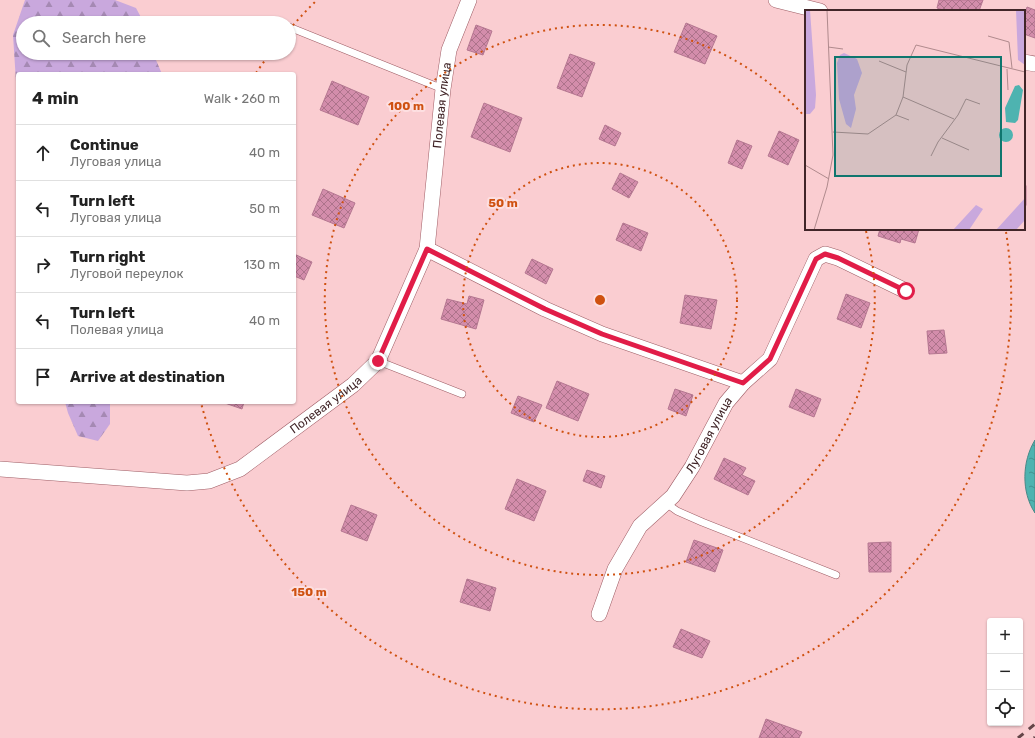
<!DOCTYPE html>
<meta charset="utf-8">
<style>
body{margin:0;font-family:Rubik,sans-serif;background:#f6f6f6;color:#222}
.controls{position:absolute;right:12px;bottom:12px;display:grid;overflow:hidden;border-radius:4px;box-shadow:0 1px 3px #0004}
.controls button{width:36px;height:36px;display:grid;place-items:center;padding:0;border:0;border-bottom:1px solid #e0e0e0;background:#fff;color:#222;font:20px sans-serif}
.stop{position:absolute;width:12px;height:12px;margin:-9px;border:3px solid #e11d48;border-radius:50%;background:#fff}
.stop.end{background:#e11d48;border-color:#fff;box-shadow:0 1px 4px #0008}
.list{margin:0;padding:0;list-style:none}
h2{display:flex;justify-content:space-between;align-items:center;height:52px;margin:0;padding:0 16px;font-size:17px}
h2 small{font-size:13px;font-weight:400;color:#767676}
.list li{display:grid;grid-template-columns:26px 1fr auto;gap:12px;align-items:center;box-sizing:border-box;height:56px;padding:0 16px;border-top:1px solid #e0e0e0}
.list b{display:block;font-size:15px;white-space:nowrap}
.list p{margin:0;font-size:13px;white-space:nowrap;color:#767676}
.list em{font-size:13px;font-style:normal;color:#767676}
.icon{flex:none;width:22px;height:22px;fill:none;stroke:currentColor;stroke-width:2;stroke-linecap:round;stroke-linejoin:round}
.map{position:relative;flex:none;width:1035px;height:738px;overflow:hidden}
.search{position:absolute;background:#fff;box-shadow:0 1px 3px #0004;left:16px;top:16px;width:280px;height:44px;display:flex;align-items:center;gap:10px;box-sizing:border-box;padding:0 14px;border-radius:22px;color:#767676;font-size:15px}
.panel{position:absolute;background:#fff;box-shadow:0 1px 3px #0004;left:16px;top:72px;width:280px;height:332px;border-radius:4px}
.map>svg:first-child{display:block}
.forest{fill:url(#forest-firs)}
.water{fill:url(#water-ripples);stroke:#4a8887}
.building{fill:url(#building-cross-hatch);stroke:#b57791}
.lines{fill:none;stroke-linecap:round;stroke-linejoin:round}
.lane-casing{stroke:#9e5d65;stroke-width:8}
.street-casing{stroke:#9e5d65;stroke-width:16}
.lane{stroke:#fff;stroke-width:7}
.street{stroke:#fff;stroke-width:15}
.rail{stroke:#644548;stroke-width:3;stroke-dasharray:7 7;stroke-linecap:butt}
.route{stroke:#e11d48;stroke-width:5}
.ring{fill:none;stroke:#cf5110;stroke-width:2;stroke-dasharray:2 4}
.labels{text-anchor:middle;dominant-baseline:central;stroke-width:4;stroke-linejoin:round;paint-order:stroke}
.street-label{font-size:12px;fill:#412528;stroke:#fddfe1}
.inset-road{fill:none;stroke:#b08a8d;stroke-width:1}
.view{fill:#0f766e;fill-opacity:0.15;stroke:#0f766e;stroke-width:2}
.inset-edge{fill:none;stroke:#412528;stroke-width:2}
.centre{fill:#cf5110;stroke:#fddfe1;stroke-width:2}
.ring-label{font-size:12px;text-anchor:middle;font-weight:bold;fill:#cf5110;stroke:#fddfe1;stroke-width:4;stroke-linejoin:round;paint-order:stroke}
</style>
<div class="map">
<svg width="1035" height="738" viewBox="0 0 1035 738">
<defs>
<pattern id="forest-firs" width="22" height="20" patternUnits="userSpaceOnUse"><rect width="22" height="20" fill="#c9a8dd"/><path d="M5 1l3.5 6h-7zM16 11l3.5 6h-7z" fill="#a589b3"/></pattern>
<pattern id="water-ripples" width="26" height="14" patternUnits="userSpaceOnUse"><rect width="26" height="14" fill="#4eb3b0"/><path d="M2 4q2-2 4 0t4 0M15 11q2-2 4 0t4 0" fill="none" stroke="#42918f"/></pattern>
<pattern id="building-cross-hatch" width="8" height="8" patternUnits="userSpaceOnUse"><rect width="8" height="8" fill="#d38dab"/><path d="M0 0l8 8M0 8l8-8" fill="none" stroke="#ad738b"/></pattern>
</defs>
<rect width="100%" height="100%" fill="#facdd1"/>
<g class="forest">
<polygon points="25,0 115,0 136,8 144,23 23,23 23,53 153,53 162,74 18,74 18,113 13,35"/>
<polygon points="65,402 110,402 110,424 98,441 78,436 68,413"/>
</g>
<path class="water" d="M1035 440V513C1021 492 1022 461 1035 440Z"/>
<g class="building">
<polygon points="939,0 983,0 979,11 946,11 937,8"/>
<polygon points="1027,7 1035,10 1035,38 1024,34 1024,18"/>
<polygon points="686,23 717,36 705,64 674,52"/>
<polygon points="476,25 492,31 483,55 467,50"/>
<polygon points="570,54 595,63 582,97 557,88"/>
<polygon points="332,81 369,97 358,125 320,110"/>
<polygon points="484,103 522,118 510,152 471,137"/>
<polygon points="605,125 621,133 615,146 599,139"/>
<polygon points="779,131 799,140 788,165 768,156"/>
<polygon points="737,140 752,146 742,169 728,163"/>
<polygon points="620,173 638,182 629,198 612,189"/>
<rect x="1024" y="186" width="2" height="19"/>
<polygon points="323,189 355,203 344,228 312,215"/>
<polygon points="623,223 648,233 641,251 616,240"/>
<polygon points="880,229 919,229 915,243 901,239 900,243 878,236"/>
<polygon points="294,254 312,262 304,280 294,276"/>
<polygon points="532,259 553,269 546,284 525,273"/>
<polygon points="846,294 870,303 861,328 837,319"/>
<polygon points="685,295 717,300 711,329 680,323"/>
<polygon points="469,296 484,300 476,329 441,319 447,299 467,304"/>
<polygon points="944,330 947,353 929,354 927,331"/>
<polygon points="557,381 589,394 578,421 546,408"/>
<polygon points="675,389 693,395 686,416 668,409"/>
<polygon points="796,389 821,399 814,417 789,407"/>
<polygon points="518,396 542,405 534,422 511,413"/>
<polygon points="222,402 244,402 242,409"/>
<polygon points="724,458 746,468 742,475 755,481 748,495 714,479"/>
<polygon points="587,470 605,476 601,488 583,481"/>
<polygon points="517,479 546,491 534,521 505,509"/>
<polygon points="351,505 377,515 367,541 341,531"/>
<polygon points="694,540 723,550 715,572 686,562"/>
<polygon points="891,542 891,572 869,572 868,543"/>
<polygon points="467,579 496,588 490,611 460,602"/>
<polygon points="681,629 710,641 702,658 673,647"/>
<polygon points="766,719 802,732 799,738 759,738"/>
</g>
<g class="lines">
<g class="lane-casing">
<g id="lane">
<polyline points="273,21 278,23"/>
<polyline points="289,27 443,89"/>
<polyline points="378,361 462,394"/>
<polyline points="666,503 677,511 702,522 836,575"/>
</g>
</g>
<g class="street-casing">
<g id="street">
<polyline points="776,0 820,11"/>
<polyline points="1024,62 1035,64"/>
<polyline points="427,249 545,309 602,334 743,383"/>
<path id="s1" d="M0 469 187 483 209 481 240 469 353 385 378 361 427 249 443 89 449 50 469 0"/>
<path id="s2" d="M599 614 615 569 640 526 673 496 692 467 726 403 743 383 770 359 816 259 825 254 838 258 906 291"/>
</g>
</g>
<use href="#lane" class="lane"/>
<use href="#street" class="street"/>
<g class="rail">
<polyline points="1018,738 1035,724"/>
<polyline points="1034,738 1035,737"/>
</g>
</g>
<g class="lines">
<polyline class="route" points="378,361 427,249 545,309 602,334 743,383 770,359 816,259 825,254 838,258 906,291"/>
</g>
<g class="ring">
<circle cx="600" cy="300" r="137"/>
<path d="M866 231A275 275 0 1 1 806 118"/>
<path d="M256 73A412 412 0 0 1 269 55M289 30A412 412 0 0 1 316 1M1006 232A412 412 0 0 1 201 403"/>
</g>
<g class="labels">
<g class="street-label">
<text stroke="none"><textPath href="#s1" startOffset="685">Полевая улица</textPath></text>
<text stroke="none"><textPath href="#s1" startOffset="350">Полевая улица</textPath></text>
<text stroke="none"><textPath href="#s2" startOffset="213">Луговая улица</textPath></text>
</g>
</g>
<g transform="translate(805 10)">
<rect width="220" height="220" fill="#facdd1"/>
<path d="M0 0H5L11 85 10 98 5 104H0ZM211 0H220V55L213 50ZM39 43 52 49 57 63 49 85 51 99 46 118 41 114 34 89 32 53 35 45ZM220 188V210L211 220H191ZM171 195 178 199 164 220H148Z" fill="#c9a8dd"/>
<path d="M214 75 218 80 213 110 210 113 201 112 200 98 210 76ZM194 125a7 7 0 1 1 14 0a7 7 0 1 1-14 0Z" fill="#4eb3b0"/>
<path class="inset-road" d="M183 26 204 32 207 58M23 37 38 39M74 51 101 62M202 59 203 80M98 87 149 109M91 105 104 110M28 122 63 124 91 105 98 87 102 55 111 35 220 62M137 128 164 140M126 146 133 132 153 105 161 89 175 94M0 155 24 169M9 220 22 177 28 145 22 0"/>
<path class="view" d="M30 47H196V166H30Z"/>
<rect width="220" height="220" class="inset-edge"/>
</g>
<circle cx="600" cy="300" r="6" class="centre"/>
<g class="ring-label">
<text x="406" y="110">100 m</text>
<text x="503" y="207">50 m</text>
<text x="309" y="596">150 m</text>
</g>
</svg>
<div class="controls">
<button>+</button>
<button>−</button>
<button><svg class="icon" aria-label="locate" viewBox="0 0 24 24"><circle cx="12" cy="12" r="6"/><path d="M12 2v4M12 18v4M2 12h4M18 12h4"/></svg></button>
</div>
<div class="stop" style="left:906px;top:291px"></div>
<div class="stop end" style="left:378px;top:361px"></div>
<div class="search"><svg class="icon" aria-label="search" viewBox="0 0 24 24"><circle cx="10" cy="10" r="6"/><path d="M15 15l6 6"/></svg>Search here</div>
<section class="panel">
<h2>4 min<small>Walk · 260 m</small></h2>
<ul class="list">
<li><svg class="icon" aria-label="ahead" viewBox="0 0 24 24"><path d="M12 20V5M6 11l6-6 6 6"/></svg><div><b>Continue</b><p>Луговая улица</p></div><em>40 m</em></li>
<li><svg class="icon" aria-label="left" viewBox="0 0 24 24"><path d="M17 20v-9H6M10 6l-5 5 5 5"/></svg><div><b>Turn left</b><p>Луговая улица</p></div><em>50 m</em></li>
<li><svg class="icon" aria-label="right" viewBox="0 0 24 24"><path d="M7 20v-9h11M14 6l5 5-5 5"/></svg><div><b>Turn right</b><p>Луговой переулок</p></div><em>130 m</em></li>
<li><svg class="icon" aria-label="left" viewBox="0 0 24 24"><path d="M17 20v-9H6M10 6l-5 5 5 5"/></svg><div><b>Turn left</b><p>Полевая улица</p></div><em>40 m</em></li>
<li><svg class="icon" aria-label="arrive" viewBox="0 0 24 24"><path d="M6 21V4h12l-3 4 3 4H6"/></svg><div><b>Arrive at destination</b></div></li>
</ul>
</section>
</div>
